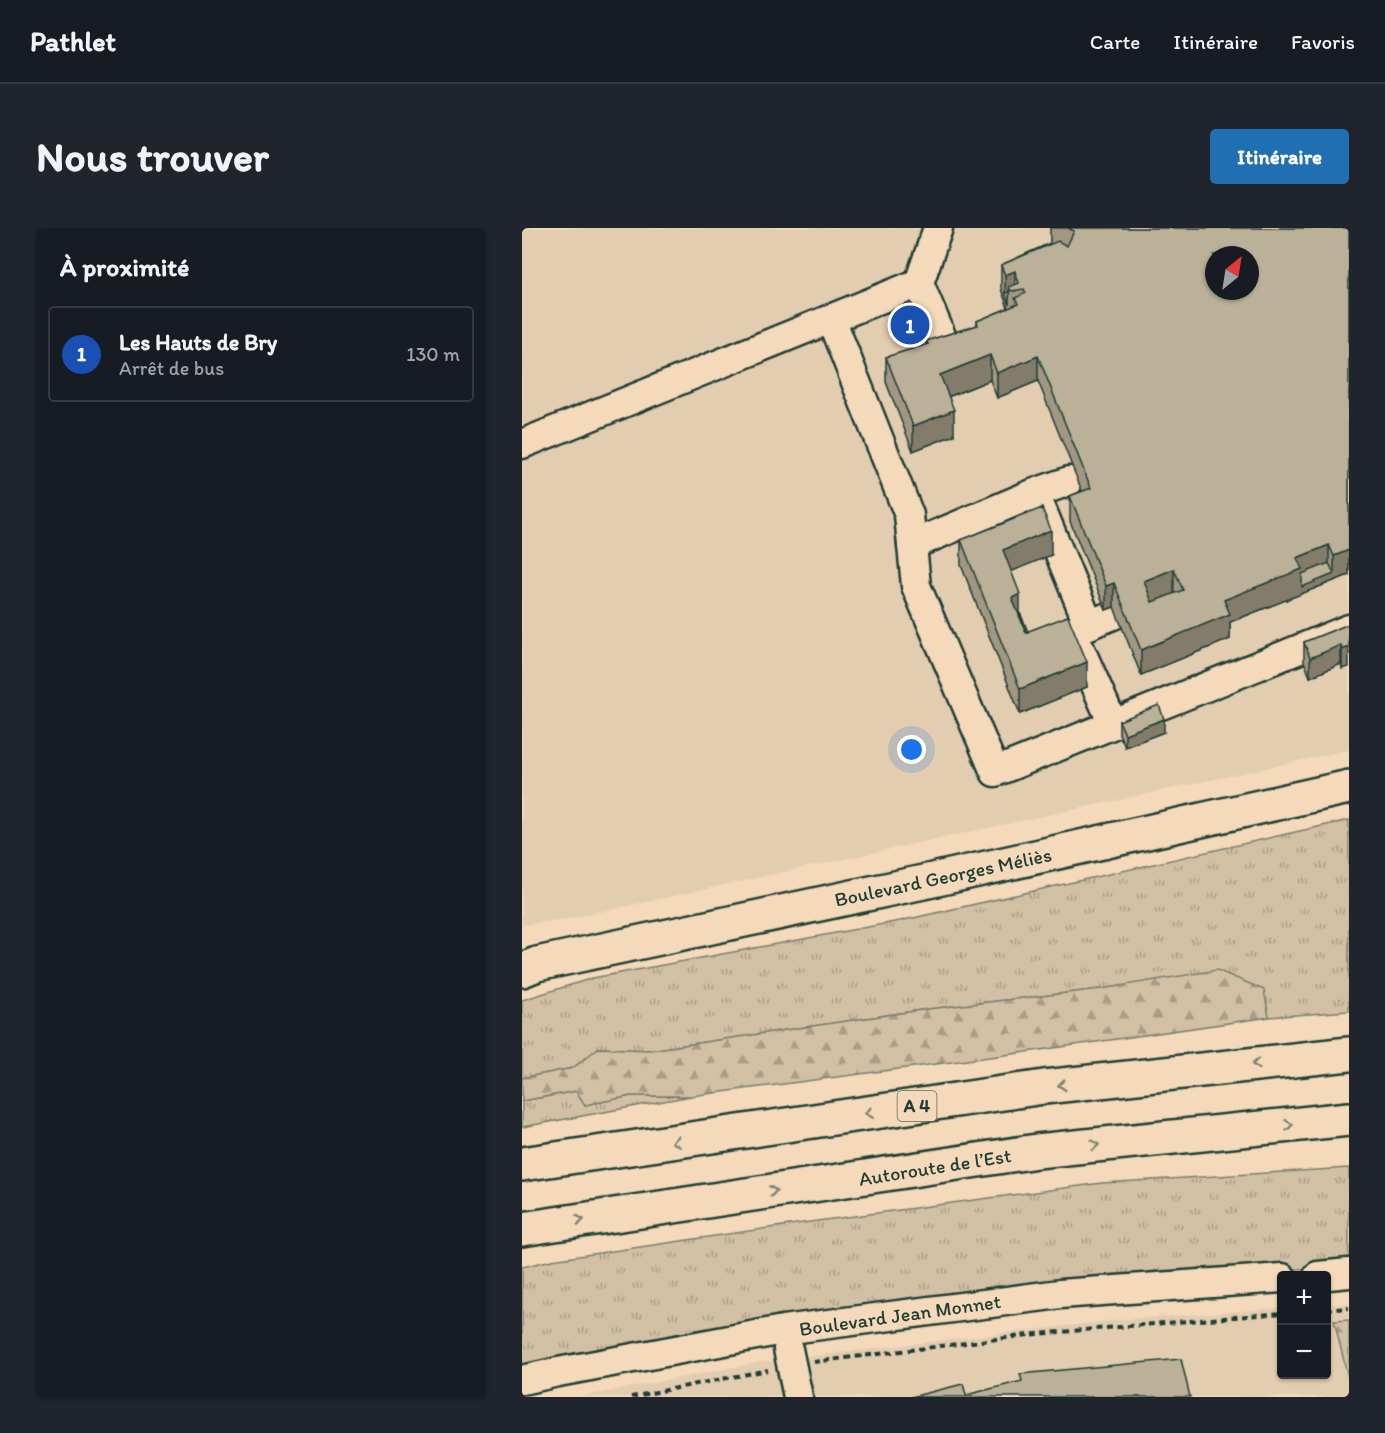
<!DOCTYPE html>
<html lang="fr">
<meta charset="utf-8">
<style>
body{margin:0;font-family:Itim,sans-serif;background:#20242c;color:#f1f3f6}
.controls{position:absolute;right:18px;bottom:18px;display:grid;overflow:hidden;border-radius:6px;box-shadow:0 2px 4px #0004}
.controls button{width:54px;height:54px;display:grid;place-items:center;padding:0;border:0;border-bottom:2px solid #363941;background:#171b24;color:#f1f3f6;font:30px sans-serif}
.compass{position:absolute;left:683px;top:18px;width:54px;height:54px;border-radius:50%;background:#171b24;box-shadow:0 2px 4px #0004;rotate:30deg}
.you{position:absolute;left:390px;top:522px;width:21px;height:21px;margin:-15px;border:4px solid #fff;border-radius:50%;background:#1a73e8;box-shadow:0 0 0 9px #1a73e833}
.badge{display:grid;place-items:center;width:39px;height:39px;border-radius:50%;background:#1f6fb2;color:#fff;font-size:20px;font-weight:700}
.pin{position:absolute;translate:-50% -50%;border:3px solid #fff;box-shadow:0 2px 6px #0006}
.list{margin:0;padding:0;list-style:none}
h2{display:flex;justify-content:space-between;align-items:center;height:78px;margin:0;padding:0 24px;font-size:26px}
h2 small{font-size:20px;font-weight:400;color:#9ea1a6}
.list li{display:grid;grid-template-columns:39px 1fr auto;gap:18px;align-items:center;box-sizing:border-box;height:96px;margin:0 12px 12px;padding:0 12px;border:2px solid #363941;border-radius:6px}
.list b{display:block;font-size:22px;white-space:nowrap}
.list p{margin:0;font-size:20px;white-space:nowrap;color:#9ea1a6}
.list em{font-size:20px;font-style:normal;color:#9ea1a6}
.map{position:relative;flex:none;width:827px;height:1169px;overflow:hidden;border-radius:6px}
header{display:flex;align-items:center;gap:36px;box-sizing:border-box;height:84px;padding:0 30px;background:#171b24;border-bottom:2px solid #363941}
header strong{font-size:28px}
nav{display:flex;gap:33px;margin-inline-start:auto;font-size:21px}
.intro{display:flex;align-items:center;justify-content:space-between;box-sizing:border-box;height:144px;padding:0 36px}
h1{margin:0;font-size:42px}
.button{padding:15px 27px;border-radius:6px;background:#1f6fb2;color:#fff;font-size:21px;font-weight:700}
main{display:flex;gap:36px;padding:0 36px}
aside{flex:1;background:#171b24;border-radius:6px;box-shadow:0 2px 4px #0004}
.map>svg:first-child{display:block}
.built{fill:#e3cdb0;fill-rule:evenodd}
.grass{fill:url(#grass-tufts);stroke:#787e6c;stroke-width:1.5}
.forest{fill:url(#forest-firs);stroke:#787e6c;stroke-width:1.5}
.lines{fill:none;stroke-linecap:round;stroke-linejoin:round}
.minor-casing{stroke:#1f3d34;stroke-width:33}
.major-casing{stroke:#1f3d34;stroke-width:38}
.highway-casing{stroke:#1f3d34;stroke-width:38}
.path{stroke:#1f3d34;stroke-width:4;stroke-dasharray:6 4.5;stroke-linecap:butt}
.minor{stroke:#f4d9bb;stroke-width:28}
.major{stroke:#f4d9bb;stroke-width:33}
.highway{stroke:#f4d9bb;stroke-width:33}
.wall{fill:#a19783;stroke:#1f3d34;stroke-width:1.5}
.shaded-wall{fill:#837b6a;stroke:#1f3d34;stroke-width:1.5}
.building{fill:#bbb098;stroke:#1f3d34;stroke-width:1.5;fill-rule:evenodd}
.oneway{stroke:#7f8371}
.labels{text-anchor:middle;dominant-baseline:central;stroke-width:6;stroke-linejoin:round;paint-order:stroke}
.shield{fill:#f4d9bb;stroke:#5f6c5c;stroke-width:1.5}
.shield-label{font-size:18px;font-weight:bold;fill:#1f3d34}
.street-label{font-size:20px;fill:#1f3d34;stroke:#f4d9bb}
</style>
<header>
<strong>Pathlet</strong>
<nav><a>Carte</a><a>Itinéraire</a><a>Favoris</a></nav>
</header>
<div class="intro"><h1>Nous trouver</h1><a class="button">Itinéraire</a></div>
<main>
<aside>
<h2>À proximité<small></small></h2>
<ul class="list">
<li><span class="badge" style="background:#1a4fb4">1</span><div><b>Les Hauts de Bry</b><p>Arrêt de bus</p></div><em>130 m</em></li>
</ul>
</aside>
<div class="map">
<svg width="827" height="1169" viewBox="0 0 827 1169">
<defs>
<pattern id="grass-tufts" width="24" height="20" patternUnits="userSpaceOnUse" patternTransform="scale(1.5)"><rect width="24" height="20" fill="#d2c0a5"/><path d="M3 7l-1-3M5 7V3M7 7l1-3M15 17l-1-3M17 17v-4M19 17l1-3" fill="none" stroke="#aa9d87"/></pattern>
<pattern id="forest-firs" width="22" height="20" patternUnits="userSpaceOnUse" patternTransform="scale(1.5)"><rect width="22" height="20" fill="#d2c0a5"/><path d="M5 1l3.5 6h-7zM16 11l3.5 6h-7z" fill="#aa9d87"/></pattern>
</defs>
<rect width="100%" height="100%" fill="#f4d9bb"/>
<filter id="ink" filterUnits="userSpaceOnUse"><feTurbulence type="fractalNoise" baseFrequency=".0167" numOctaves="2"/><feDisplacementMap in="SourceGraphic" scale="12" xChannelSelector="R" yChannelSelector="G"/><feConvolveMatrix kernelMatrix="1 2 1 2 8 2 1 2 1" color-interpolation-filters="sRGB"/></filter>
<g filter="url(#ink)">
<g class="built">
<path d="M0 0H827V522L45 691 0 697ZM692 27H728V63H692Z"/>
<polygon points="827,1076 827,1169 58,1169 239,1134 594,1092 759,1080 760,1146 804,1146 805,1077"/>
</g>
<g class="grass">
<polygon points="827,592 827,783 747,789 741,762 579,761 406,781 128,822 77,820 51,840 0,850 0,772 71,750 378,693"/>
<polygon points="55,863 63,877 109,868 169,868 0,899 0,873"/>
<polygon points="827,940 827,1038 537,1055 0,1146 0,1039 30,1032 288,994 580,955"/>
</g>
<g class="forest">
<polygon points="695,742 742,762 747,789 483,827 169,868 109,868 63,877 54,863 0,873 0,850 51,840 76,820 128,822 406,781 579,761"/>
<polygon points="827,1092 827,1153 812,1093"/>
</g>
<g class="lines">
<g class="minor-casing">
<g id="minor">
<polyline points="416,0 397,55 425,122"/>
<polyline points="309,91 387,287 394,358 473,544 827,401"/>
<polyline points="0,216 397,55"/>
<polyline points="514,268 567,397"/>
<polyline points="390,317 513,265 547,253"/>
<polyline points="550,403 591,496"/>
<polyline points="551,403 591,387"/>
<polyline points="796,1048 827,1045"/>
<polyline points="266,1121 276,1169"/>
<polyline points="0,1152 36,1144 261,1102 538,1066 760,1050"/>
</g>
</g>
<g class="major-casing">
<polyline id="major" points="0,742 15,736 406,653 827,559"/>
</g>
<g class="highway-casing">
<g id="highway">
<polyline points="0,936 522,859 827,826"/>
<polyline points="0,1001 515,923 827,891"/>
</g>
</g>
<g class="path">
<polyline points="804,1082 827,1080"/>
<polyline points="292,1134 515,1106 760,1085"/>
<polyline points="109,1169 246,1142"/>
</g>
<use href="#minor" class="minor"/>
<use href="#major" class="major"/>
<use href="#highway" class="highway"/>
</g>
<g class="wall">
<polygon points="528,0 827,0 827,347 708,394 708,411 619,447 592,379 584,382 548,293 548,268 560,263 516,153 475,170 468,152 426,169 432,207 391,223 364,154 364,129 404,117 404,113 455,97 455,93 486,80 479,61 479,37 528,15"/>
<polygon points="439,312 529,327 489,343 498,385 506,404 565,459 498,486 439,337"/>
<polygon points="827,396 820,441 819,436 788,449 782,433 782,414"/>
<polygon points="597,493 642,504 603,519 597,506"/>
</g>
<g class="shaded-wall">
<polygon points="493,43 493,63 487,59 487,70 483,65 483,47"/>
<polygon points="468,127 468,152 418,172 418,147"/>
<polygon points="516,128 516,153 475,170 475,145"/>
<polygon points="432,182 432,207 391,223 391,198"/>
<polygon points="529,302 529,327 481,347 481,322"/>
<polygon points="807,317 807,342 812,346 812,328 827,322 827,347 708,394 708,411 619,447 619,422 702,372 775,330"/>
<polygon points="652,341 652,366 622,378 622,353"/>
<polygon points="592,355 592,379 584,382 584,358"/>
<polygon points="498,366 498,391 490,370"/>
<polygon points="819,417 819,436 788,449 788,430"/>
<polygon points="827,419 827,439 820,441 820,422"/>
<polygon points="565,434 565,459 498,486 498,461"/>
<polygon points="642,491 642,504 603,519 603,506"/>
</g>
<g class="building">
<path d="M546 0H827V322L812 328 807 317 775 330 780 341 702 372 708 386 619 422 592 355 584 358 548 268 569 260 516 128 475 145 468 127 418 147 432 182 391 198 364 129 406 116 404 113 456 97 455 93 496 76 493 70 504 65 502 61 489 63 487 59 497 55 493 43 483 47 479 37 536 13 545 18 552 3ZM692 27H728V63H692ZM652 341 661 362 630 374 622 353Z"/>
<polygon points="487,64 487,77 483,65"/>
<polygon points="520,280 529,302 481,322 498,366 490,370 504,404 546,388 565,434 498,461 439,312"/>
<polygon points="807,335 812,346 780,359 780,346"/>
<polygon points="497,385 498,385 506,404 504,404"/>
<polygon points="827,396 827,419 820,422 819,417 788,430 782,414"/>
<polygon points="637,477 642,491 603,506 597,493"/>
<polygon points="659,1131 668,1169 389,1169 441,1156 444,1167 500,1153 498,1146"/>
</g>
<defs><path id="oneway-chevron" d="M-2-3.5L2.5 0L-2 3.5" fill="none" stroke-width="1.6" stroke-linecap="round" stroke-linejoin="round" transform="scale(1.5)"/></defs>
<g class="oneway">
<use href="#oneway-chevron" transform="translate(734 836) rotate(174)"/>
<use href="#oneway-chevron" transform="translate(540 857) rotate(174)"/>
<use href="#oneway-chevron" transform="translate(347 885) rotate(172)"/>
<use href="#oneway-chevron" transform="translate(767 897) rotate(-6)"/>
<use href="#oneway-chevron" transform="translate(154 914) rotate(172)"/>
<use href="#oneway-chevron" transform="translate(573 917) rotate(-6)"/>
<use href="#oneway-chevron" transform="translate(251 963) rotate(-9)"/>
<use href="#oneway-chevron" transform="translate(58 992) rotate(-9)"/>
</g>
</g>
<g class="labels">
<rect class="shield" x="375.5" y="863" width="39" height="30" rx="4.5"/>
<g class="shield-label">
<text x="395" y="878">A 4</text>
</g>
<g class="street-label">
<text transform="translate(421 649) rotate(-12)">Boulevard Georges Méliès</text>
<text transform="translate(413 939) rotate(-9)">Autoroute de l’Est</text>
<text transform="translate(378 1087) rotate(-8)">Boulevard Jean Monnet</text>
</g>
</g>
</svg>
<div class="controls">
<button>+</button>
<button>−</button>
</div>
<svg class="compass" viewBox="-18 -18 36 36"><path d="M0-13l5 13h-10z" fill="#e53935"/><path d="M0 13l5-13h-10z" fill="#9ea1a6"/></svg>
<div class="you"></div>
<div class="pin badge" style="left:388px;top:97px;background:#1a4fb4">1</div>
</div>
</main>
